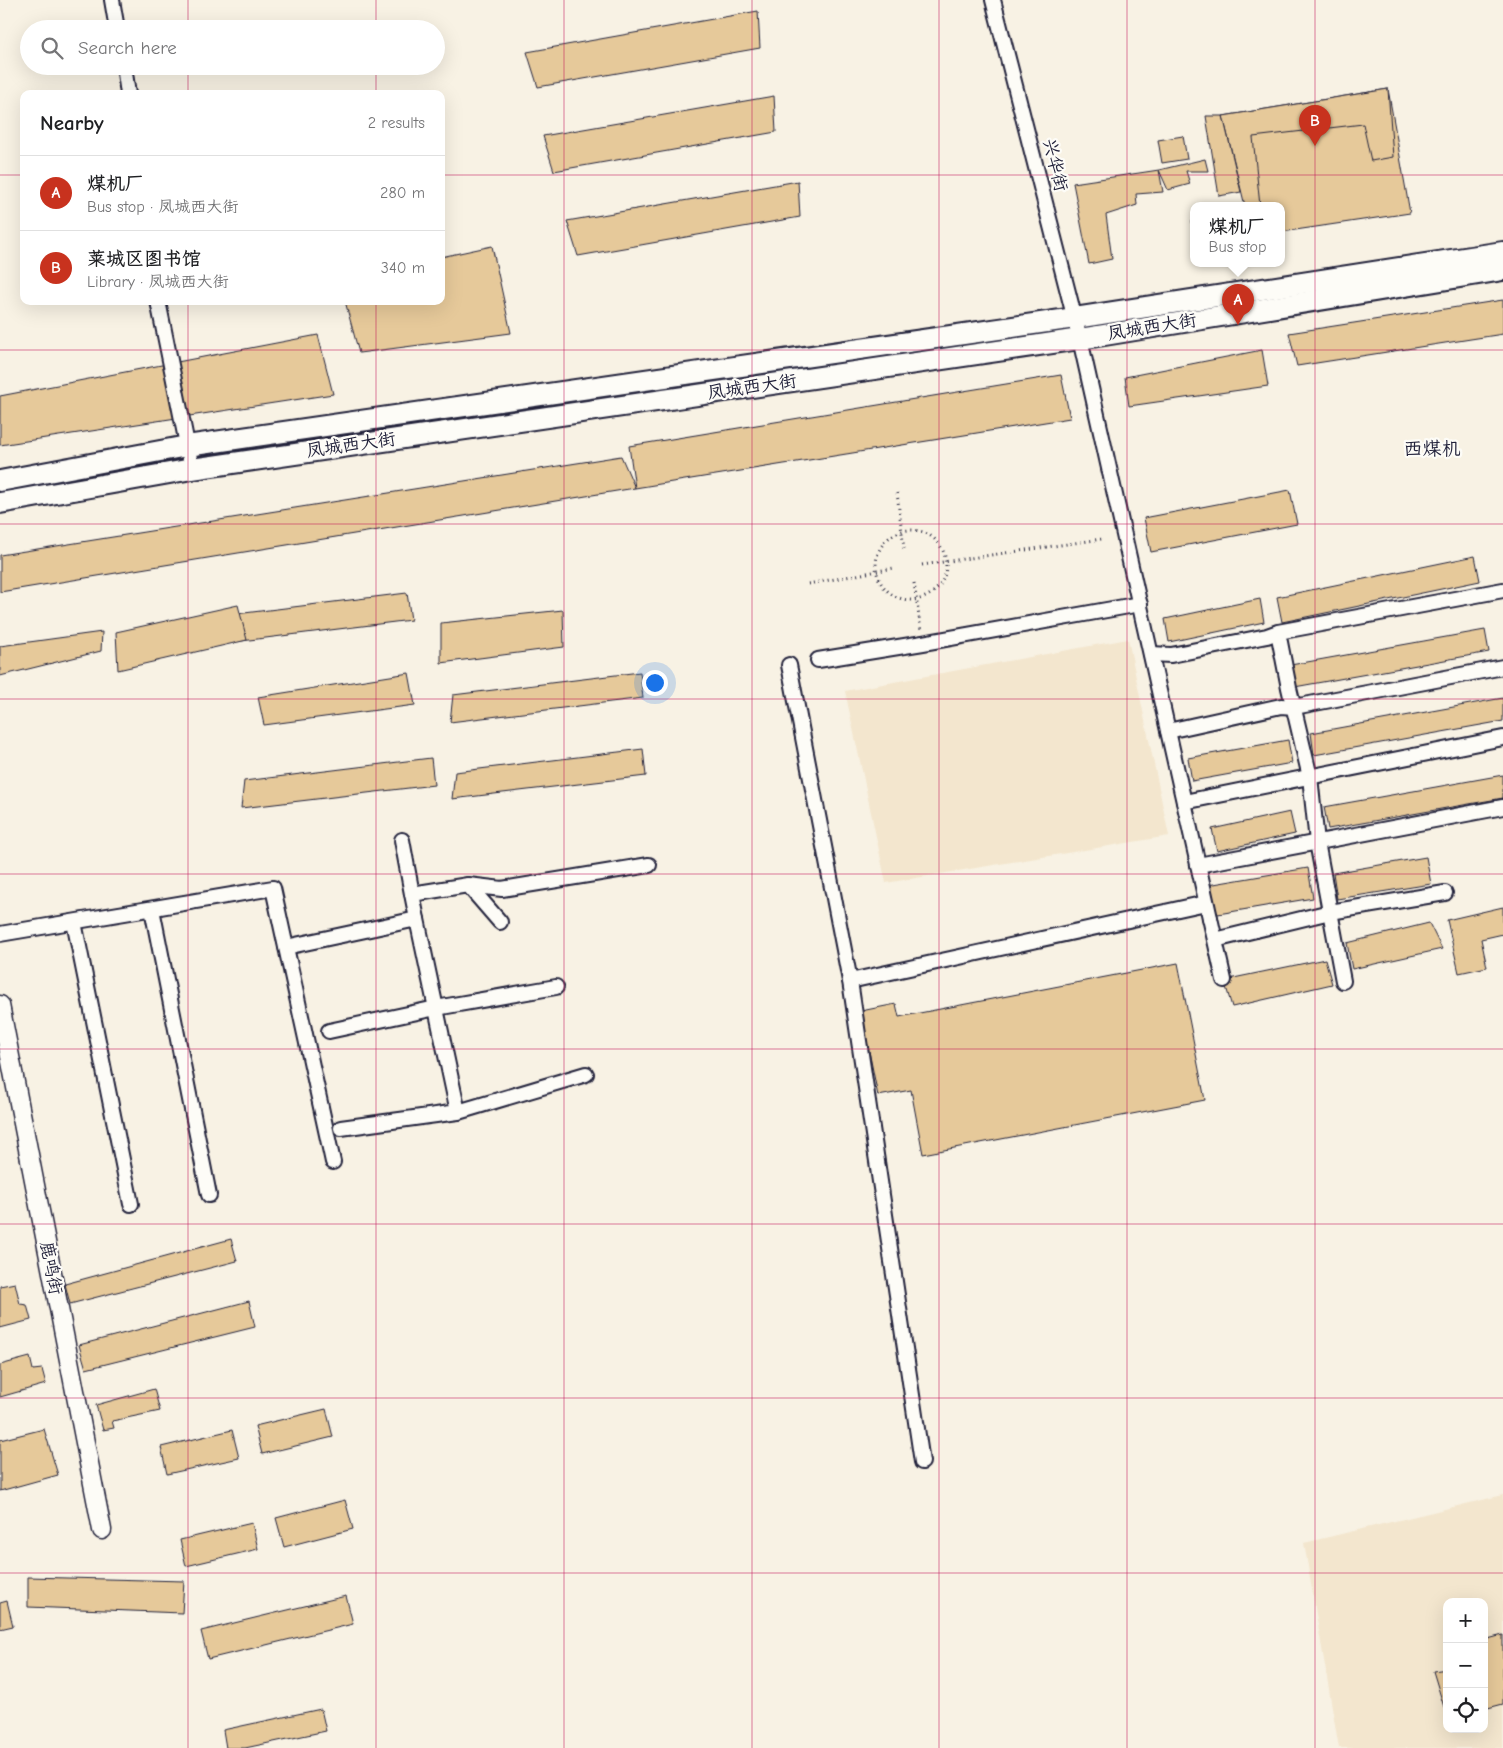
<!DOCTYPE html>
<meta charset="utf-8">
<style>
body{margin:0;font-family:"Comic Neue","LXGW WenKai TC",sans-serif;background:#f6f6f6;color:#202124}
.controls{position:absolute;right:15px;bottom:15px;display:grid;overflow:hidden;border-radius:10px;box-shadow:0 5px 20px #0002}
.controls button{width:45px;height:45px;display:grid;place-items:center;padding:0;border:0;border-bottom:1px solid #e0e0e0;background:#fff;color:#202124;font:25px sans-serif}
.you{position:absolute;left:654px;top:682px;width:18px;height:18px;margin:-12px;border:4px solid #fff;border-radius:50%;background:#1a73e8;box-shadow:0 0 0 8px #1a73e833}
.badge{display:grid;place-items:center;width:32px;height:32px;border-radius:50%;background:#c8321e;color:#fff;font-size:16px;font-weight:700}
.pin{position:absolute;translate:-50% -41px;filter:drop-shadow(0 1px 2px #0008)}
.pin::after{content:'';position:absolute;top:26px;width:18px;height:15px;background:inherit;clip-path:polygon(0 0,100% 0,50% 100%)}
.popup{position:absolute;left:1190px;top:202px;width:95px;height:65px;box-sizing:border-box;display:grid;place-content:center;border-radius:10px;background:#fff;filter:drop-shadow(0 1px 4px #0005);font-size:16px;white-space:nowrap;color:#757577}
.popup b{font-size:19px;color:#202124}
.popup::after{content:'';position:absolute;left:50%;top:100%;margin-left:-10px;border:10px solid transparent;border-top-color:#fff}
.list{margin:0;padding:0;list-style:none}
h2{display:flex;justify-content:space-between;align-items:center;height:65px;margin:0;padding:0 20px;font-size:21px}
h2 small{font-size:16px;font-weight:400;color:#757577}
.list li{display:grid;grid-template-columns:32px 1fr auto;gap:15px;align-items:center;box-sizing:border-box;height:75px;padding:0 20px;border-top:1px solid #e0e0e0}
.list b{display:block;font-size:19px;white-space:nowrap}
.list p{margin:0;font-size:16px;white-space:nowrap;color:#757577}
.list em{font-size:16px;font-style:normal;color:#757577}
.icon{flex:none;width:28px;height:28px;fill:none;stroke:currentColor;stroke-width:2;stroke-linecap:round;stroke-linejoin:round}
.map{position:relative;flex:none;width:1503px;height:1748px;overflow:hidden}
.search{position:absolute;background:#fff;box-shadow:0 5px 20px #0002;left:20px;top:20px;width:425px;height:55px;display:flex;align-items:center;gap:12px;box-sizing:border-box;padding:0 18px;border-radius:28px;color:#757577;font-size:19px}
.panel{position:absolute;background:#fff;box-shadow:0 5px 20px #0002;left:20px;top:90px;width:425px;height:215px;border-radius:10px}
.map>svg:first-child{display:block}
.built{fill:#f3e6ce;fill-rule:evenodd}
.building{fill:#e6c99a;stroke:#22223b}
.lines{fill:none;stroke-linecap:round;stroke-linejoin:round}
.minor-casing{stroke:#22223b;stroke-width:18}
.tertiary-casing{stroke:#22223b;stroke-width:21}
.secondary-casing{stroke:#22223b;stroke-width:24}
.path{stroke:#22223b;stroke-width:3;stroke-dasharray:1 4;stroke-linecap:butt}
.minor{stroke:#fdfcf7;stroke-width:14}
.tertiary{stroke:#fdfcf7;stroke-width:18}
.secondary{stroke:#fdfcf7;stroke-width:20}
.grid{fill:none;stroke:#c2185b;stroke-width:1;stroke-opacity:0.55}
.labels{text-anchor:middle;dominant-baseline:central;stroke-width:4.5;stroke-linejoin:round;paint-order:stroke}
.street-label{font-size:18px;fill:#22223b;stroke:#fdfcf7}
.neighbourhood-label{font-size:19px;fill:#22223b;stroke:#fdfcf7}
</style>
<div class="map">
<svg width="1503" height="1748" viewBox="0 0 1503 1748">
<rect width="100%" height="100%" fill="#f8f2e4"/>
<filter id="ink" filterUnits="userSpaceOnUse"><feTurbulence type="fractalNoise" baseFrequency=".02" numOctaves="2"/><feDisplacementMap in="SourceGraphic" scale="10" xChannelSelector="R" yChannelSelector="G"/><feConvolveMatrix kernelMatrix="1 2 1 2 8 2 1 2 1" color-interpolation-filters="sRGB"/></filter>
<g filter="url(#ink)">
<g class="built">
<polygon points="1128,639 1169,836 886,883 845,691"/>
<path d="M1503 1495V1748H1339L1304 1543ZM1447 1602H1484V1729H1447Z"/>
</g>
<g class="building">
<polygon points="758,11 760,48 538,87 527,52"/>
<polygon points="1388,89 1410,213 1282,232 1282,206 1249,206 1223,116"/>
<polygon points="1388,89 1393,157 1371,161 1363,124 1253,137 1260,206 1245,206 1223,116"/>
<polygon points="774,96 776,132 554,171 543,136"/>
<polygon points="1206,116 1223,116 1241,192 1219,196"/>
<polygon points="1183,136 1187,159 1162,163 1158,140"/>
<polygon points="1205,159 1208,171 1186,171 1190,184 1168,190 1159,170"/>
<polygon points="1159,170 1163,192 1136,194 1137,205 1106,215 1112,259 1089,264 1073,183"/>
<polygon points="798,181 800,217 578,256 567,221"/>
<polygon points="1192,221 1194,221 1193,238"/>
<polygon points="492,246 511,333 359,353 345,301 441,301 441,257"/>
<polygon points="1503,300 1503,334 1297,366 1289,333"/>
<polygon points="318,335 333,394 0,445 0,396"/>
<polygon points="1262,350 1268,386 1129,406 1125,377"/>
<polygon points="1061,375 1070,418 635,488 629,446"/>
<polygon points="621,456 635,488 0,592 0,555"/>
<polygon points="1290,490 1297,524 1151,552 1144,518"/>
<polygon points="1475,556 1480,581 1282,622 1277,597"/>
<polygon points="407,593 411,620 217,644 220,616"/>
<polygon points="1260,599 1264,622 1169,642 1165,619"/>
<polygon points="238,605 247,640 118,670 116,632"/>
<polygon points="563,610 564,647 441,663 441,623"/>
<polygon points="1485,630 1489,652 1289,688 1285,666"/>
<polygon points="102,632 101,651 0,676 0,646"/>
<polygon points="640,672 643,698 450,722 453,695"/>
<polygon points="409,673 415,705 264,725 258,697"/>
<polygon points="1503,698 1503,721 1314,755 1311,733"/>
<polygon points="1288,740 1292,763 1192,781 1188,758"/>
<polygon points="643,749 646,776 452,799 455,772"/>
<polygon points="431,758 434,785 241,808 244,781"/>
<polygon points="1503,775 1503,798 1328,829 1324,807"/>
<polygon points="1290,812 1295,834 1217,851 1212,829"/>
<polygon points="1426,857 1431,884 1337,899 1333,873"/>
<polygon points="1308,868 1313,898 1218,914 1202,886"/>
<polygon points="1503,907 1503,934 1481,939 1487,967 1459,973 1447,920"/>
<polygon points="1429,923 1442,949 1352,969 1347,943"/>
<polygon points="1325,959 1332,984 1232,1007 1224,980"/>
<polygon points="1178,963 1205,1100 923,1154 911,1090 878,1096 861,1011 896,1004 899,1017"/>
<polygon points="231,1239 237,1261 70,1304 65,1284"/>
<polygon points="15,1283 20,1304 27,1305 31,1320 0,1328 0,1286"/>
<polygon points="249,1301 255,1327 86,1369 79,1345"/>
<polygon points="30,1357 33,1370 42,1369 46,1384 0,1397 0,1365"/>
<polygon points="154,1389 160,1411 112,1421 114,1428 103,1430 96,1405"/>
<polygon points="326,1409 333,1437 262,1454 255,1426"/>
<polygon points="44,1429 58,1475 0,1491 0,1440"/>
<polygon points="232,1430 239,1458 167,1474 161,1447"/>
<polygon points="345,1500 353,1529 284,1547 276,1518"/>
<polygon points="252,1523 258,1549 186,1566 180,1540"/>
<polygon points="28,1577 184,1581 182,1613 28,1607"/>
<polygon points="346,1596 353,1624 208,1659 201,1631"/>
<polygon points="7,1601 13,1626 0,1629 0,1603"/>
<polygon points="1503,1635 1503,1704 1484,1709 1484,1640"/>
<polygon points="1447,1669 1447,1717 1433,1671"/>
<polygon points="321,1709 326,1731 245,1748 226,1748 223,1730"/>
</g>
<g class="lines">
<g class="minor-casing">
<g id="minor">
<polyline points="112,0 117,29"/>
<polyline points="993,0 1080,339 1210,918"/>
<polyline points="124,66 128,94"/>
<polyline points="158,301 192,469"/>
<polyline points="1278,632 1289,688 1310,777 1317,842 1343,981"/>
<polyline points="1151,654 1171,655 1267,636 1278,632 1503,590"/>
<polyline points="818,660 923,643 1140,604"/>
<polyline points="789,665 850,981 922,1462"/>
<polyline points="1168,731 1281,706 1294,707 1503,667"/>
<polyline points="1184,802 1503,738"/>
<polyline points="402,840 412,894"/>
<polyline points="1198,865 1503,807"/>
<polyline points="468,885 502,889 649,865"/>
<polyline points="152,909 209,1195"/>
<polyline points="417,919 412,894 468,885 500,922"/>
<polyline points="74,922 131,1204"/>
<polyline points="0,934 273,888 333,1162"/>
<polyline points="286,947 417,919 458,1112 341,1128"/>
<polyline points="1224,980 1210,918 1215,940 1330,912 1445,893"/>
<polyline points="850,981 1206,903"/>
<polyline points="329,1031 436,1008 556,987"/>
<polyline points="458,1112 586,1074"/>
</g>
</g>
<g class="tertiary-casing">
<polyline id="tertiary" points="0,1005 102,1530"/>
</g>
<g class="secondary-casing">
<g id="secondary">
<polyline points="0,481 187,446 1075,318 1503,252"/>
<polyline points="0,503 192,469 1080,339 1503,270"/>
</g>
</g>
<g class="path">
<polyline points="897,493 904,549"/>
<circle cx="911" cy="565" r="35"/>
<polyline points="922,565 1102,539"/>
<polyline points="914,583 921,630"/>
<polyline points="808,584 894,568"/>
</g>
<use href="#minor" class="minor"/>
<use href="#tertiary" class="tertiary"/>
<use href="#secondary" class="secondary"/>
</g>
</g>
<path class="grid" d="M188 0V29M376 0V29M564 0V1748M752 0V1748M939 0V1748M1127 0V1748M1315 0V1748M188 66V94M376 66V94M0 175H24M441 175H1503M188 301V1748M376 301V1748M0 350H1503M0 524H1503M0 699H1503M0 874H1503M0 1049H1503M0 1224H1503M0 1398H1503M0 1573H1503"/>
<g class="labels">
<g class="street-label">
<text transform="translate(1055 165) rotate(76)">兴华街</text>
<text transform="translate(1152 327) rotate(-9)">凤城西大街</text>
<text transform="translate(752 387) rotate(-8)">凤城西大街</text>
<text transform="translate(351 445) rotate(-8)">凤城西大街</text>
<text transform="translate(51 1268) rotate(79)">鹿鸣街</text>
</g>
<g class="neighbourhood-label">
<text x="1432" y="449">西煤机</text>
</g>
</g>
</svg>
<div class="controls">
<button>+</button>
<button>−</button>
<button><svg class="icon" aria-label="locate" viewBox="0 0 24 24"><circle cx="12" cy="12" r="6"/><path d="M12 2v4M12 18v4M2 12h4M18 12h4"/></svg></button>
</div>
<div class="you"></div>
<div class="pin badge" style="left:1238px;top:325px">A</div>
<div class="popup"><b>煤机厂</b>Bus stop</div>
<div class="pin badge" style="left:1315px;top:146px">B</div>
<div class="search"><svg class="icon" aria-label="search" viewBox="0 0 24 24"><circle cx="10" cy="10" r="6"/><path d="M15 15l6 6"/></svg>Search here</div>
<section class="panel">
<h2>Nearby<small>2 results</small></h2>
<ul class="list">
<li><span class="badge">A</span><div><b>煤机厂</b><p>Bus stop · 凤城西大街</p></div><em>280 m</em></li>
<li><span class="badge">B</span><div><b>莱城区图书馆</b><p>Library · 凤城西大街</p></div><em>340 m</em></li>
</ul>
</section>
</div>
